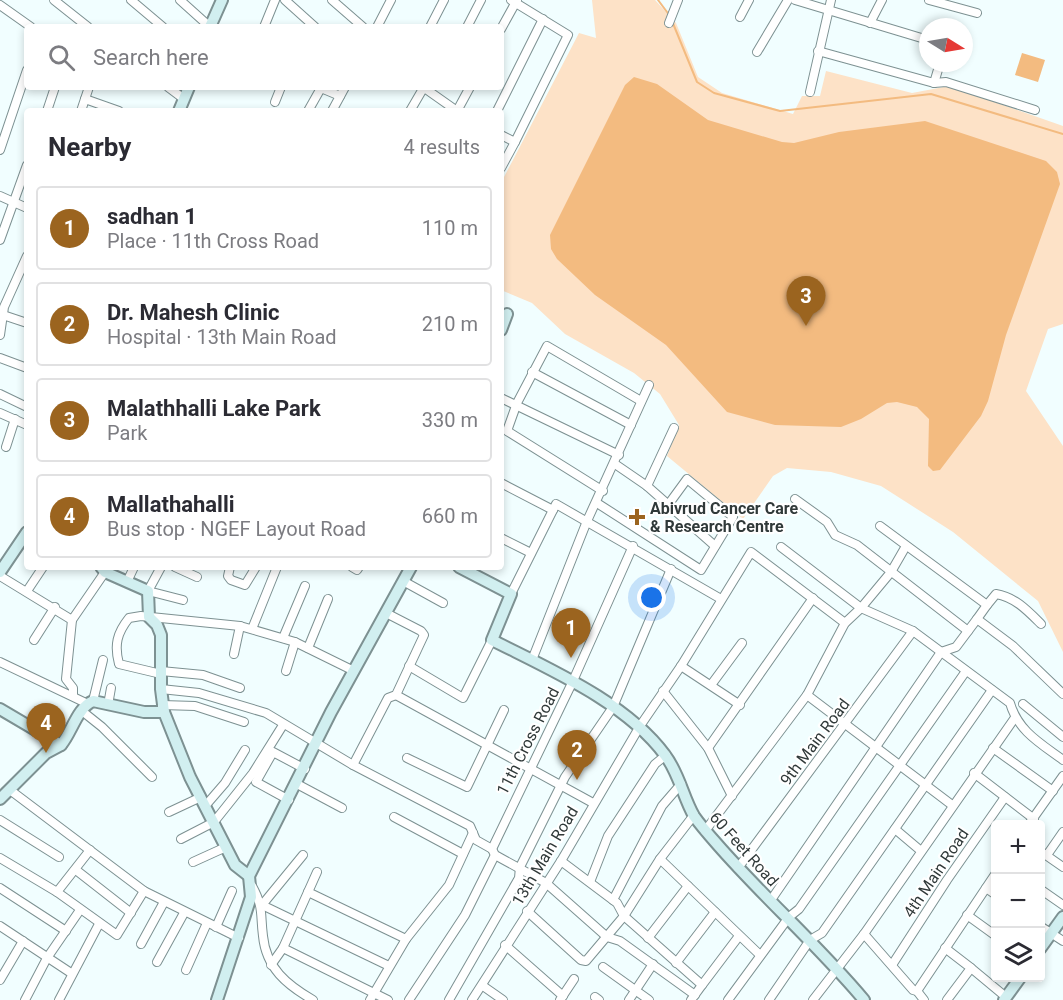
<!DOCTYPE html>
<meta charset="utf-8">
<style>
body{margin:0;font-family:Roboto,sans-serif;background:#f7f7f7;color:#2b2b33}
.controls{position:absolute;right:18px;bottom:18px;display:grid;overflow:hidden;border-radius:6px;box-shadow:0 3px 9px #0003}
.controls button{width:54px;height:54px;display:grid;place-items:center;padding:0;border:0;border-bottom:2px solid #e1e1e2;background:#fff;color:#2b2b33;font:30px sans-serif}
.compass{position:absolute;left:919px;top:18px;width:54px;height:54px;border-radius:50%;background:#fff;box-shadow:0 3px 9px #0003;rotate:101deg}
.you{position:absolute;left:652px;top:598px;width:21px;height:21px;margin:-15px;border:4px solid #fff;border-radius:50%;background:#1a73e8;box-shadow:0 0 0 9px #1a73e833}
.badge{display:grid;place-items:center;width:39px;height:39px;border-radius:50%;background:#9b641f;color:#fff;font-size:20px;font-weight:700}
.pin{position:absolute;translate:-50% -50px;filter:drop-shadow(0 2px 3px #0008)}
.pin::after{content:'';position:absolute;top:32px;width:21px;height:18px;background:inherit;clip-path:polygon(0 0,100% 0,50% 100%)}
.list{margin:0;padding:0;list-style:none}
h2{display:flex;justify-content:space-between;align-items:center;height:78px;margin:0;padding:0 24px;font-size:26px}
h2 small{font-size:20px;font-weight:400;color:#7c7c81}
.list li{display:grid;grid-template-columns:39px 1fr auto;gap:18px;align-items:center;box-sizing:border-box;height:84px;margin:0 12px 12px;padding:0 12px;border:2px solid #e1e1e2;border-radius:6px}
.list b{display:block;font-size:22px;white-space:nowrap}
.list p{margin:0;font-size:20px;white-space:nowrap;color:#7c7c81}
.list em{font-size:20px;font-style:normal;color:#7c7c81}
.icon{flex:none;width:33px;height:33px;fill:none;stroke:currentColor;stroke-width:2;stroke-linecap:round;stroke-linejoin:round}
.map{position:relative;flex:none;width:1063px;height:1000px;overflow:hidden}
.search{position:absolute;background:#fff;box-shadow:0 3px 9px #0003;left:24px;top:24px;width:480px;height:66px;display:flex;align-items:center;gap:15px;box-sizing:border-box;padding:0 21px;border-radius:6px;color:#7c7c81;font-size:22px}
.panel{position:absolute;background:#fff;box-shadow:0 3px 9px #0003;left:24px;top:108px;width:480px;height:462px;border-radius:6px}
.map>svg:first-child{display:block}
.green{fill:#fde2c7}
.water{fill:#f3bb80}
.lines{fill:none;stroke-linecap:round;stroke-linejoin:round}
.stream{stroke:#f3bb80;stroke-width:2}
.street-casing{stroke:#7d9192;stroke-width:10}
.secondary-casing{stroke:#7d9192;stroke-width:14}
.street{stroke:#fff;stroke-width:8}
.secondary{stroke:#d1eff0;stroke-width:10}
.poi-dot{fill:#9b641f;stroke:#fff;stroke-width:2}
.labels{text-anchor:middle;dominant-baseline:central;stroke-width:4.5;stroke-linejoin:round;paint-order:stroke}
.poi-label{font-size:16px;font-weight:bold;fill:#303939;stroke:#fff;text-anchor:start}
.street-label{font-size:16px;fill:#303939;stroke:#fff}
</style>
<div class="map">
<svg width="1063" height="1000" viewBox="0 0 1063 1000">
<rect width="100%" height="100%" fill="#f1feff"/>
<polygon class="green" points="592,0 655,0 676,23 698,77 722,93 793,114 802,96 820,96 826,71 912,93 949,86 1063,126 1063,324 1048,329 1026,391 1063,446 1063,652 1038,601 953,532 881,486 831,472 787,468 773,476 743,519 667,456 679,425 660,394 634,373 565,334 532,303 501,290 503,179 579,33 596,38"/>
<g class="water">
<polygon points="1022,53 1045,60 1038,82 1015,75"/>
<polygon points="634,77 657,84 708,120 782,142 794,143 839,132 925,121 1046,161 1057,172 1060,184 1006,335 988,401 981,416 940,470 933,471 928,466 929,419 917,407 897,402 887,403 861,419 841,427 775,425 727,412 666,345 595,295 557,259 551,249 550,235 625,85"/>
</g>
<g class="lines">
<g class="stream">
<polyline points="658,0 670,16"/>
<polyline points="672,21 697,82 714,93 780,111 931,94 1063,134"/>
</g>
<g class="street-casing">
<g id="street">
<polyline points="54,0 88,27"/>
<polyline points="131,0 163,27"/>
<polyline points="180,0 210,27"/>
<polyline points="285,0 315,27"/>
<polyline points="332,0 363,27"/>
<polyline points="795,0 928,40"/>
<polyline points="929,0 977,13"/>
<polyline points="0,5 31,27"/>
<polyline points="740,17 749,0"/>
<polyline points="669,23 678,0"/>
<polyline points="870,23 882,0"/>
<polyline points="264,27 275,0"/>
<polyline points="377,27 391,0"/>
<polyline points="430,27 444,0"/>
<polyline points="467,27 481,0"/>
<polyline points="501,29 517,0"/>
<polyline points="818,51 934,83 940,63"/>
<polyline points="757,52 788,0"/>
<polyline points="934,83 946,82 1035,110"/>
<polyline points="168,87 184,99"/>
<polyline points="423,87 457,111"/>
<polyline points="810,92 831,0"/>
<polyline points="85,99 119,111"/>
<polyline points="275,102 281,87"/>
<polyline points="47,111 55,87"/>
<polyline points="81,111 89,87"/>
<polyline points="308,111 321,88 340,96"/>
<polyline points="332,111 345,87"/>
<polyline points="410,111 424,87"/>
<polyline points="457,111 470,87"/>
<polyline points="497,111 543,19"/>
<polyline points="501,135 515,142 568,35 511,0"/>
<polyline points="0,150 27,70"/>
<polyline points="501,168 515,142"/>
<polyline points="0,196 27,208"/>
<polyline points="0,240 27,165"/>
<polyline points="0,314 27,323"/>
<polyline points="0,335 4,307 27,256"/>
<polyline points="0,358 27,368"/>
<polyline points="532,372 631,425"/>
<polyline points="0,394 27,407"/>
<polyline points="501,398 619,455"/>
<polyline points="0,413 27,425"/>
<polyline points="6,447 15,419"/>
<polyline points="615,464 647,486 715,546"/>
<polyline points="501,483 553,510"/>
<polyline points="647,486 674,428"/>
<polyline points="603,491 507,431 517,403 547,346 641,401"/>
<polyline points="795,499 827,522 835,535 857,545 968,631"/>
<polyline points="597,503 701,570 733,517 687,479 668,505"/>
<polyline points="880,526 987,605 977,619"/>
<polyline points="501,538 531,553"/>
<path d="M781 547 861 608 913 631 1010 703C1018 731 1040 743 1063 760"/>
<polyline points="161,567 148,591 183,600"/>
<polyline points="175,567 197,577"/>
<polyline points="230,567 228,576 231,580 245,585 256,567"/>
<polyline points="352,567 357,570 359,567"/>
<polyline points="0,576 72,620 105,572"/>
<polyline points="403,581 443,603"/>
<polyline points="127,582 134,567"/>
<polyline points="27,591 43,567"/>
<polyline points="511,594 556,504 721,599"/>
<path d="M987 605 996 594C1015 597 1028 611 1041 624"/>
<polyline points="72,620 66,679 73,688 73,696"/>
<polyline points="252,629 277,567"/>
<polyline points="283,638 305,586"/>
<polyline points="34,640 55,607"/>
<polyline points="308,648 328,599"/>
<polyline points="234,654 240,626"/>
<polyline points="532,660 587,521 649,385"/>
<polyline points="0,662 88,704"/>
<polyline points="409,666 463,698 492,640"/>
<polyline points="681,666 740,705"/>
<polyline points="161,671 203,675 240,688"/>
<polyline points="286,671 295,642"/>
<path d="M161 674 119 664C114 645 117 633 129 618L141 616 240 626 295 642 354 671"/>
<polyline points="711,685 742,643"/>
<polyline points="161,689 199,693 266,713 353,765 470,826 476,840 492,849 495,855 546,883 607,937 620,941 695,995"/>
<polyline points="663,691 708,748 732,796"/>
<polyline points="396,695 593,803"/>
<polyline points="807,695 952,805"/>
<polyline points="93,701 103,660"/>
<polyline points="1023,704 1063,737"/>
<polyline points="108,705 111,688"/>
<polyline points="162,705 195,706 244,722"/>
<polyline points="82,711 102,727 152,777"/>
<polyline points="708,748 813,598"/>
<polyline points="993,748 1053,791"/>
<polyline points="407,758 467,787 504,710"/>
<polyline points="353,765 388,698 396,695 424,635 421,631 386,613"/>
<polyline points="974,773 1034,819"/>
<polyline points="297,784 342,808"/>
<polyline points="10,790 144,891 239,938"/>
<polyline points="289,800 256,782 273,752 305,769"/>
<polyline points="206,805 225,783 245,750"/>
<polyline points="169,812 201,797"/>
<polyline points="394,817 463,854"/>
<polyline points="0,820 59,857"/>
<polyline points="1029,824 1063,776"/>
<polyline points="895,829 921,851"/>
<polyline points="705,831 807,695 845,623 861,608 891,572 906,546"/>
<polyline points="181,839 214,822 253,773 283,725"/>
<polyline points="492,849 572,683 633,546"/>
<polyline points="90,850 57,892 117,935 144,891"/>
<polyline points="1040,851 1063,867"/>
<polyline points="303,855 262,905 389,966"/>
<polyline points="1047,855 1063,832"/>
<polyline points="0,858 57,892"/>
<polyline points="660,859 760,955"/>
<polyline points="561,861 617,903 624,916 702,985 691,1000"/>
<polyline points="193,862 226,847"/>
<polyline points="738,868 913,631"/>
<polyline points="76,870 131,913"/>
<polyline points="317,872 283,948 388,1000"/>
<polyline points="590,882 608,836 655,764 666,755"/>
<path d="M252 886C264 908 260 913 263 936 266 968 287 985 313 1000"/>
<polyline points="0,888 66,931"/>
<polyline points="986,888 996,895"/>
<polyline points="1040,889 1063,905"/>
<polyline points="308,892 406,939"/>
<polyline points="613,900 662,806 681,784"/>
<polyline points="771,900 941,652 956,647 977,619 1013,646 1063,694"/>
<polyline points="527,911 581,960 586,961 624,916 660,859 694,815"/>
<polyline points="967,915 996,936"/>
<polyline points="0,926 71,973"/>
<polyline points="1040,926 1063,941"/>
<polyline points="216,927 232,891"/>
<polyline points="864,934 913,990 917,991 996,873"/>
<polyline points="648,938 688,886"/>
<polyline points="141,944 164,902"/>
<polyline points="505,945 563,996"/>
<polyline points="945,948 971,968 947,1000"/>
<polyline points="157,962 184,913"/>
<polyline points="676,963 715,912"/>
<polyline points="271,965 283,948"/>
<polyline points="892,965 947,880 1005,797"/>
<polyline points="603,967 649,1000"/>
<polyline points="971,968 1006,997"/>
<polyline points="186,970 207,923"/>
<polyline points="0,980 23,941"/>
<polyline points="702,985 739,936"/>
<polyline points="483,986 503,1000"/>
<polyline points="917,991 924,1000"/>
<polyline points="595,997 599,1000"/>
<polyline points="25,1000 47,958 80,910"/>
<polyline points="59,1000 99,924"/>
<polyline points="370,1000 406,939 449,885 473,833"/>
<polyline points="409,1000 465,915 495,855"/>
<polyline points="449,1000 519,878 520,867 565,777 613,707 671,569"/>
<polyline points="472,1000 561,861 640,726 681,666 751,552 845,623"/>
<polyline points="560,1000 574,979"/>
<polyline points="629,1000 653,964"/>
<polyline points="728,1000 789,917 799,909 966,671"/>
<polyline points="769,1000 810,940 822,933 992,690"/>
<polyline points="813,1000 864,934 1014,719"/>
</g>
</g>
<g class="secondary-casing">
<g id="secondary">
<polyline points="210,27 222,0"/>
<polyline points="179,111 189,87"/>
<polyline points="501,330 507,314"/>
<polyline points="101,567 105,572 148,591 149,617 157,625 161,635 161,689 164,712 190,777 235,865 249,876"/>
<path d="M459 567 511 594 492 640C549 669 626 702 665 755 679 773 683 797 694 816 701 826 709 835 717 844 764 898 818 945 864 1000"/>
<polyline points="0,572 27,532"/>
<polyline points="0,709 61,745 46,753 0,799"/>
<path d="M61 745C72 732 77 708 93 701L144 712H164"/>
<polyline points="1040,949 1063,917"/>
<polyline points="217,1000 251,897 249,876 331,712 411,567"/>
<polyline points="1004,1000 1020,978"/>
</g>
</g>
<use href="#street" class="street"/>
<use href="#secondary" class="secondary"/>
</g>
<path class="poi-dot" d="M634 508h6v6h6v6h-6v6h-6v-6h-6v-6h6z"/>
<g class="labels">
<g class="poi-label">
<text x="650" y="508">Abivrud Cancer Care<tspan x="650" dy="18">&amp; Research Centre</tspan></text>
</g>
<g class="street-label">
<text transform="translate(528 741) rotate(-63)">11th Cross Road</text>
<text transform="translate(815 742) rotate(-53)">9th Main Road</text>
<text transform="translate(744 849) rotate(48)">60 Feet Road</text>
<text transform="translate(545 856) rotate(-59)">13th Main Road</text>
<text transform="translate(936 873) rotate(-56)">4th Main Road</text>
</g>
</g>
</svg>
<div class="controls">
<button>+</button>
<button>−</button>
<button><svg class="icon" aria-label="layers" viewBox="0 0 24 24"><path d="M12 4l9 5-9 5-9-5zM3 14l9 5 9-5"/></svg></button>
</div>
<svg class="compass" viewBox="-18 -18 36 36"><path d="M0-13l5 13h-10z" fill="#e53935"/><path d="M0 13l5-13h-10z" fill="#7c7c81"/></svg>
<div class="you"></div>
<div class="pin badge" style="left:571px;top:658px">1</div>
<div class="pin badge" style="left:577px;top:780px">2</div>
<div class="pin badge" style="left:806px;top:326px">3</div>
<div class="pin badge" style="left:46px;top:753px">4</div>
<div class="search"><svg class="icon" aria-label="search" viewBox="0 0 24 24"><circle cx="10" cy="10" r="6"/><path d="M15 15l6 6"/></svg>Search here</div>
<section class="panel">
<h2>Nearby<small>4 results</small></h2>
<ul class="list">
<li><span class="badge">1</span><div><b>sadhan 1</b><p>Place · 11th Cross Road</p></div><em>110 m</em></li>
<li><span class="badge">2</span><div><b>Dr. Mahesh Clinic</b><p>Hospital · 13th Main Road</p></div><em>210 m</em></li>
<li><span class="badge">3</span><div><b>Malathhalli Lake Park</b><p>Park</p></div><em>330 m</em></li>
<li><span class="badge">4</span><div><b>Mallathahalli</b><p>Bus stop · NGEF Layout Road</p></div><em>660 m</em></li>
</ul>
</section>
</div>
